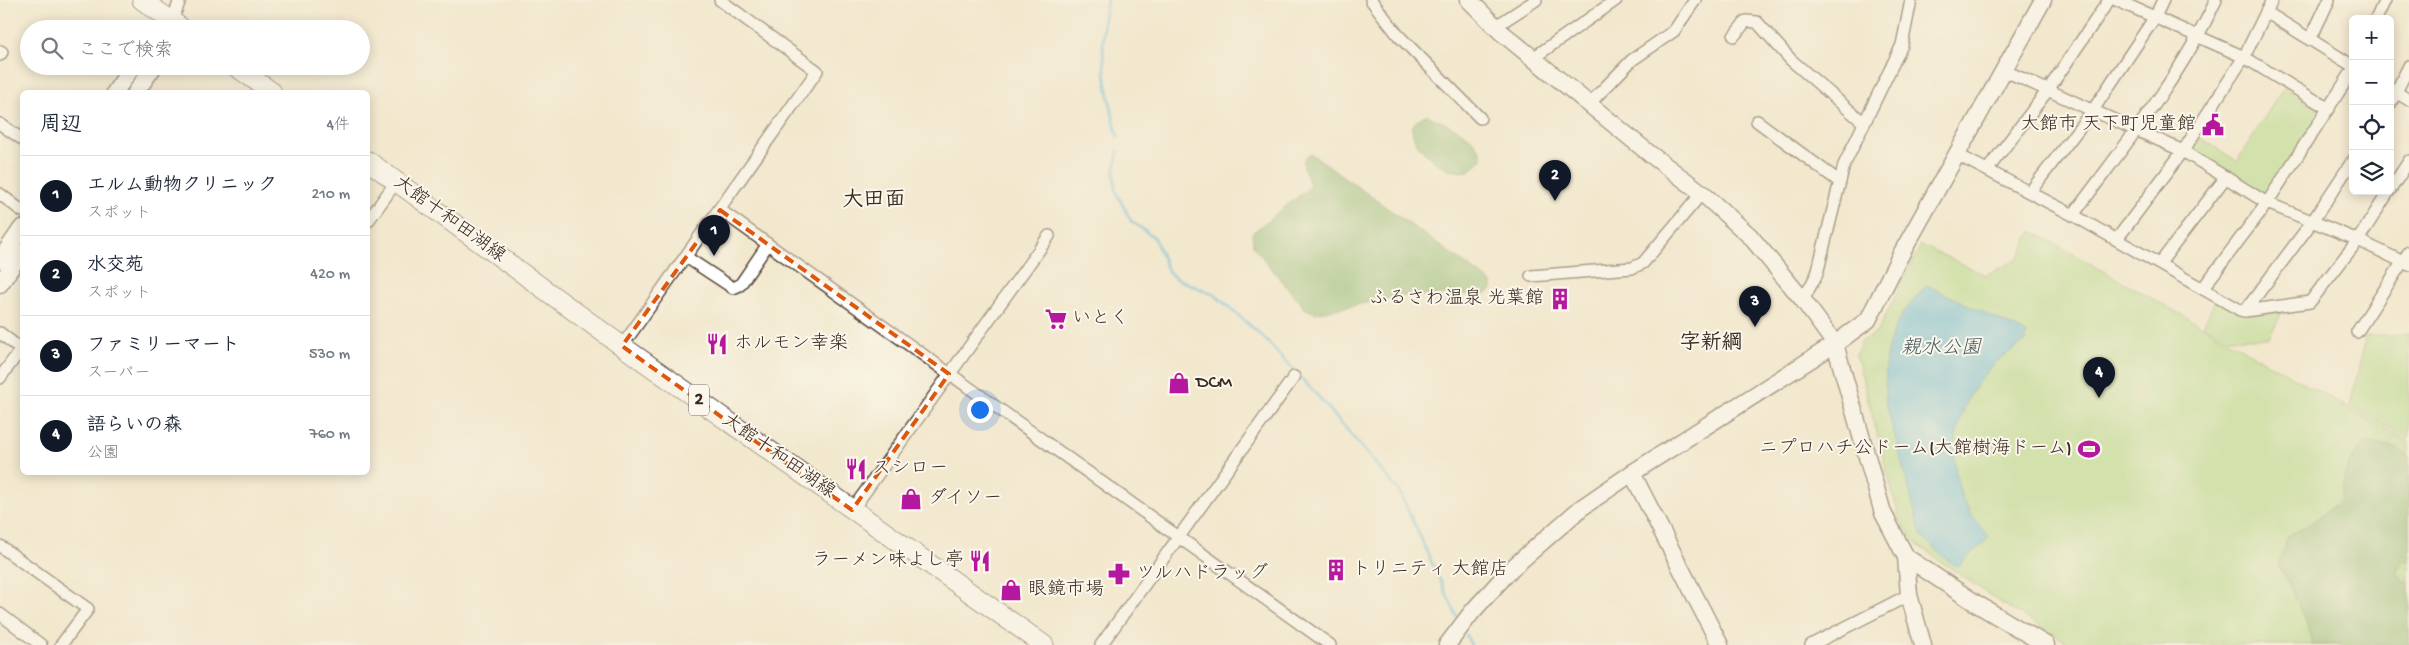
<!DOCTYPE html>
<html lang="ja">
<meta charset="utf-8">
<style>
body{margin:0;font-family:"Gochi Hand","Klee One",sans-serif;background:#f6f6f7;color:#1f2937}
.controls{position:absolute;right:15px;top:15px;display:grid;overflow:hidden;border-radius:8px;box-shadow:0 2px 12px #0003}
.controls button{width:45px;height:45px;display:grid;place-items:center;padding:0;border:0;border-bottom:1px solid #e0e1e3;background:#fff;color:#1f2937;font:25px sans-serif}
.you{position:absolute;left:979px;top:409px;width:18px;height:18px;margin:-12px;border:4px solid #fff;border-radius:50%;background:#1a73e8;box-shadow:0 0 0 8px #1a73e833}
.badge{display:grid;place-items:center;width:32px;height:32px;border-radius:50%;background:#111827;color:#fff;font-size:16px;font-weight:700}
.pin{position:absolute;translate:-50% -41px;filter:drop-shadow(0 1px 2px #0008)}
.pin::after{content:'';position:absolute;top:26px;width:18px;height:15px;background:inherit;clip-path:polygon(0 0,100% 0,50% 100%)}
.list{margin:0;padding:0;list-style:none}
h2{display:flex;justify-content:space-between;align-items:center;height:65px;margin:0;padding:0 20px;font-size:21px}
h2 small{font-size:16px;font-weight:400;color:#747a83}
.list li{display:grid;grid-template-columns:32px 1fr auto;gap:15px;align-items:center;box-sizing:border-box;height:80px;padding:0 20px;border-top:1px solid #e0e1e3}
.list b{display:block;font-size:19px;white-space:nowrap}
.list p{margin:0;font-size:16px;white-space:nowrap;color:#747a83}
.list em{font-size:16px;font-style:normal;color:#747a83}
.icon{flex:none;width:28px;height:28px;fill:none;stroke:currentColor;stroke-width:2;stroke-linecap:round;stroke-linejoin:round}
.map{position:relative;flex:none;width:2409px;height:645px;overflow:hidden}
.search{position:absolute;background:#fff;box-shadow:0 2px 12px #0003;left:20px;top:20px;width:350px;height:55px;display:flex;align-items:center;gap:12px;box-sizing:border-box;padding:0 18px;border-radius:28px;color:#747a83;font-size:19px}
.panel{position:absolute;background:#fff;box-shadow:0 2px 12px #0003;left:20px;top:90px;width:350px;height:385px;border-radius:8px}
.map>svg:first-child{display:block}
.green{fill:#add985;stroke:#748252}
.forest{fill:#8ab972;stroke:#627248}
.water{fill:#5ab7d8;stroke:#4a707b}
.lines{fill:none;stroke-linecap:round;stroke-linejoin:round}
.stream{stroke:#5ab7d8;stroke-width:3}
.street-casing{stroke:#564638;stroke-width:14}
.secondary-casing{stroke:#564638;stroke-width:19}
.primary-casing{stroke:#564638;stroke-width:21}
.street{stroke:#fff;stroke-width:11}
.secondary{stroke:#fff;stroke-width:16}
.primary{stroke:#fff;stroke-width:19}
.marked{fill:none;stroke:#df570d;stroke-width:4;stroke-dasharray:10 6;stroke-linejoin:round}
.labels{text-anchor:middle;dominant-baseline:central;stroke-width:4;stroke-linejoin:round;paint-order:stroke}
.shield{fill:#fbf7ec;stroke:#75685c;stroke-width:1}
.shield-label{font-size:18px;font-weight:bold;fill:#3b2a1e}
.poi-label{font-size:19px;fill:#3b2a1e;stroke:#fbf7ec;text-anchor:start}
.street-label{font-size:19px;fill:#3b2a1e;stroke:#fbf7ec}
.water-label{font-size:20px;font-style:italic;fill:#465b5f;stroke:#fbf7ec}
.quarter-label{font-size:21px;font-weight:bold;fill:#3b2a1e;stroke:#fbf7ec}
</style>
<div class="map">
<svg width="2409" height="645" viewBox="0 0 2409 645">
<rect width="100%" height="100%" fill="#fbf7ec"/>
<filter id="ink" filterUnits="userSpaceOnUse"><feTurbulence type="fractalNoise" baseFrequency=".02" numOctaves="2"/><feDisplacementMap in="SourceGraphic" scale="10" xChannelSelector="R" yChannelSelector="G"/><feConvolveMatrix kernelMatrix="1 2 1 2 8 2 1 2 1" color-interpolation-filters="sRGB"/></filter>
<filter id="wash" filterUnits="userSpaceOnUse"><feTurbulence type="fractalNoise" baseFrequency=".0096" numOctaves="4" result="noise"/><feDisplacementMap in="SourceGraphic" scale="20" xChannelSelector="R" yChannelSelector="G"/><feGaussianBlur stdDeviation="1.12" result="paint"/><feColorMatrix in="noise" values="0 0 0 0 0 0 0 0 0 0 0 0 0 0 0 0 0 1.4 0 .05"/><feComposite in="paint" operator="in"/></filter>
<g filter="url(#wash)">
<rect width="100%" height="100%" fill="#f2e8ce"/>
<g class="green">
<polygon points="2284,87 2321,111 2267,196 2192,149 2199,137 2237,161"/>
<polygon points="2032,231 2409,442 2409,645 2072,645 2001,603 1917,545 1900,521 1856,354 1861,342 1878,331 1921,245 1985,275 2017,260"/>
<polygon points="2216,299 2241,312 2284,308 2269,338 2228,338 2203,325"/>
<polygon points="2409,334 2409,439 2350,406 2366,336"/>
</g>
<g class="forest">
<path d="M1426 115C1445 123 1481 136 1482 159 1478 163 1473 169 1468 171 1444 179 1386 129 1426 115Z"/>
<path d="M1312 154 1492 283V290L1485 294 1402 296 1315 313 1304 308 1253 246 1252 233 1310 187C1309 175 1294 158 1312 154Z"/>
<path d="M2365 442 2396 448 2409 456V561H2403L2396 572 2409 585V645H2312C2307 615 2293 591 2278 565L2288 536 2320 517 2341 499 2348 464Z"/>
</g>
<path class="water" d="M1927 285 2028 334 2024 337 2026 341C2016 348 2004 355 1995 363 1958 397 1943 458 1965 503 1971 516 1981 527 1989 538L1958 566 1952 564 1921 536 1885 399 1886 356 1892 334 1903 313Z"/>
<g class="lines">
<g class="stream">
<path d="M1107 0C1097 45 1107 93 1118 137"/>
<polyline points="1118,151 1114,174 1116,192 1131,221 1154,237 1169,273 1177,279 1215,295 1262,336 1318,396 1399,491 1457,617"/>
<polyline points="1466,635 1471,645"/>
</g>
</g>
</g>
<g filter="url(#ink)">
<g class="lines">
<g class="street-casing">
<g id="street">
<polyline points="1371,0 1398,35 1480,118"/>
<polyline points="2116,0 2244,57 2329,109"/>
<polyline points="2266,12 2353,66"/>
<polyline points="2376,19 2385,0"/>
<polyline points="172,21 180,0"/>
<polyline points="1496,26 1536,0"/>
<polyline points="1734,36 1746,21 1757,22 1791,60 1863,122"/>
<polyline points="2310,40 2329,0"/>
<polyline points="0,51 2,52 0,55"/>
<polyline points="1533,58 1616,0"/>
<polyline points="2003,70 2183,151 2267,203 2358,240 2409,265"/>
<polyline points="2390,89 2409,100"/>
<polyline points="1590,103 1632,60 1674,31 1695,0"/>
<polyline points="2390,104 2409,66"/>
<polyline points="1757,121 1840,182"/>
<polyline points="0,124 22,139"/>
<polyline points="1956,154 2073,215 2240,310 2245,311 2310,302 2358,240 2389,191"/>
<polyline points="1988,169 2048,90 2109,0"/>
<polyline points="2390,190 2409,161"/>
<polyline points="2030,192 2093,110 2155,17 2163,0"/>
<polyline points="0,194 22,211"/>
<polyline points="720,210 1330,645"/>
<path d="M2073 215C2124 146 2180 78 2216 0"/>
<polyline points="368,221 396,182"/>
<polyline points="2117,239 2183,151 2244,57 2272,0"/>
<polyline points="686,257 733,288 740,285 768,244"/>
<polyline points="2160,263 2226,177"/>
<polyline points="1531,276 1632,268 1643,263 1702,193"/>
<polyline points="2203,288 2267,203 2353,70"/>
<polyline points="1803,300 1817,274 1844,165 1902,45 1911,0"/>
<polyline points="2245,311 2312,222 2353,160"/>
<polyline points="2357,332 2409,252"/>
<polyline points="0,333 22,350"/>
<polyline points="622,346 817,71 720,0"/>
<polyline points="0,378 21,349"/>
<polyline points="852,510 1049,236"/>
<polyline points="0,546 88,609 61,645"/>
<polyline points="0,614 41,645"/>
<polyline points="1101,645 1294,377"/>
<polyline points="1811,645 1909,595"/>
</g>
</g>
<g class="secondary-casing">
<g id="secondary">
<polyline points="1469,0 1501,32 1650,154 1702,193 1750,236 1803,300 1835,344 1883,513 1906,557 1977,604 2046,645"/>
<polyline points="115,92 133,66"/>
<polyline points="136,92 154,66"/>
<polyline points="0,260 22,228"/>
<polyline points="0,284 22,252"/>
<polyline points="1632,473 1720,645"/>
<polyline points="1906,557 1909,595 1923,645"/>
<polyline points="1447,645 1472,612 1511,569 1581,508 1632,473 1835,344 1868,320 1900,256 2043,0"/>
</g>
</g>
<g class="primary-casing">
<g id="primary">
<polyline points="142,0 183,29"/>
<polyline points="235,66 272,92"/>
<polyline points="368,161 622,346 1044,645"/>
</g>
</g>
<use href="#street" class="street"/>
<use href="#secondary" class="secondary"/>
<use href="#primary" class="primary"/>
</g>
</g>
<path d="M0 0H2409V645H0ZM720 210 949 374 852 510 622 346Z" fill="#f2e8ce" fill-opacity=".55" fill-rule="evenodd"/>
<path class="marked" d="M720 210 949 374 852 510 622 346Z"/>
<defs>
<g id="civic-bare" transform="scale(1.725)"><path d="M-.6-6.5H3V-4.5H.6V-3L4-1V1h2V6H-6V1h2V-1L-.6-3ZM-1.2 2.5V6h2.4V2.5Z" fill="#b5179e" stroke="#fbf7ec" stroke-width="2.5" paint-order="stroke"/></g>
<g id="building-bare" transform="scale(1.725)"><path d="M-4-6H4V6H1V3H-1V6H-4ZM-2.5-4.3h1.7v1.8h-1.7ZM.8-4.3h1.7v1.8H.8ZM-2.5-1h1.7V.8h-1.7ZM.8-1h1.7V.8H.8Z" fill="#b5179e" stroke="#fbf7ec" stroke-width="2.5" paint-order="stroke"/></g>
<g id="supermarket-bare" transform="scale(1.725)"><path d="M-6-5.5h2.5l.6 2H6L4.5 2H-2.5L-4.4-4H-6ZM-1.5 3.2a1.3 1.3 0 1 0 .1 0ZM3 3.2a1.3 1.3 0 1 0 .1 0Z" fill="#b5179e" stroke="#fbf7ec" stroke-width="2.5" paint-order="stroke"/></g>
<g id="restaurant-bare" transform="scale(1.725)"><path d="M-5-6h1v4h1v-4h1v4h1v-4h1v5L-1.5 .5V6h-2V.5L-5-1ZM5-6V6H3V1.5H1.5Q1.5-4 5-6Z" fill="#b5179e" stroke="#fbf7ec" stroke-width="2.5" paint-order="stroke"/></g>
<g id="shop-bare" transform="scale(1.725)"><path d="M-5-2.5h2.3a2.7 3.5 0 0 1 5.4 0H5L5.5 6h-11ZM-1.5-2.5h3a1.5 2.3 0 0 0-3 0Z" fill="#b5179e" stroke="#fbf7ec" stroke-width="2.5" paint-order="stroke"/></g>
<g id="stadium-bare" transform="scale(1.725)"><path d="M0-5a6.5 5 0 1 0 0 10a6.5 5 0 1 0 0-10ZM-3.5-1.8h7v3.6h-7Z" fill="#b5179e" stroke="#fbf7ec" stroke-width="2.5" paint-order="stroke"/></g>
<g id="pharmacy-bare" transform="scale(1.725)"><path d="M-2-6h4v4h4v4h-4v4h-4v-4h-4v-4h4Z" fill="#b5179e" stroke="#fbf7ec" stroke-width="2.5" paint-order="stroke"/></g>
</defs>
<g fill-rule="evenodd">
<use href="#civic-bare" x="2213" y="125"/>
<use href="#building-bare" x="1560" y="299"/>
<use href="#supermarket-bare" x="1056" y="319"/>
<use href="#restaurant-bare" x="717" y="344"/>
<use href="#shop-bare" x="1179" y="383"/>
<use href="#stadium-bare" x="2089" y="449"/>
<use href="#restaurant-bare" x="856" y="469"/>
<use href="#shop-bare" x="911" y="499"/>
<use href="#restaurant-bare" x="980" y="561"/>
<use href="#building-bare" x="1336" y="570"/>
<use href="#pharmacy-bare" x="1119" y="574"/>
<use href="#shop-bare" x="1011" y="590"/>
</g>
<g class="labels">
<rect class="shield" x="689" y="384.5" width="20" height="31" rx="4"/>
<g class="shield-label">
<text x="699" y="400">2</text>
</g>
<g class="poi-label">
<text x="2196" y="125" text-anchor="end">大館市 天下町児童館</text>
<text x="1544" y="299" text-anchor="end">ふるさわ温泉 光葉館</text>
<text x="1072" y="319">いとく</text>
<text x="734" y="344">ホルモン幸楽</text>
<text x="1196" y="383">DCM</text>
<text x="2072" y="449" text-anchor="end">ニプロハチ公ドーム(大館樹海ドーム)</text>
<text x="872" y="469">スシロー</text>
<text x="928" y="499">ダイソー</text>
<text x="964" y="561" text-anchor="end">ラーメン味よし亭</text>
<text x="1352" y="570">トリニティ 大館店</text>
<text x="1136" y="574">ツルハドラッグ</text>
<text x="1028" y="590">眼鏡市場</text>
</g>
<g class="street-label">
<text transform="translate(449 220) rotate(36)">大館十和田湖線</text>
<text transform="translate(778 457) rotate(35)">大館十和田湖線</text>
</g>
<g class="water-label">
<text x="1941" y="349">親水公園</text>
</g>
<g class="quarter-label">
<text x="874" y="201">大田面</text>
<text x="1711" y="344">字新綱</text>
</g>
</g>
</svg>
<div class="controls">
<button>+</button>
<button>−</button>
<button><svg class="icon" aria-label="locate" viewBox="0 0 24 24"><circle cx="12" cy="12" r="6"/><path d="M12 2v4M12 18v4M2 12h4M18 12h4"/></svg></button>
<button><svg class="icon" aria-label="layers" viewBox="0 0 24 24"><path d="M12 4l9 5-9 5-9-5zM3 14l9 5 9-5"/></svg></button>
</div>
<div class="you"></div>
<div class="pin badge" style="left:714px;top:256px">1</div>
<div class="pin badge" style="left:1555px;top:201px">2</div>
<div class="pin badge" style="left:1755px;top:327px">3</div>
<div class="pin badge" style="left:2099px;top:398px">4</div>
<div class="search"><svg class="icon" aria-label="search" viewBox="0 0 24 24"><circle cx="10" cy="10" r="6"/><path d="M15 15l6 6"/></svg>ここで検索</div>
<section class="panel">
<h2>周辺<small>4件</small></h2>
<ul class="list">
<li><span class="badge">1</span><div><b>エルム動物クリニック</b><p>スポット</p></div><em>210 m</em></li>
<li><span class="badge">2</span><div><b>水交苑</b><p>スポット</p></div><em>420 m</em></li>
<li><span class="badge">3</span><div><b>ファミリーマート</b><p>スーパー</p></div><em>530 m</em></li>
<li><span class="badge">4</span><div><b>語らいの森</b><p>公園</p></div><em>760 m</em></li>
</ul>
</section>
</div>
